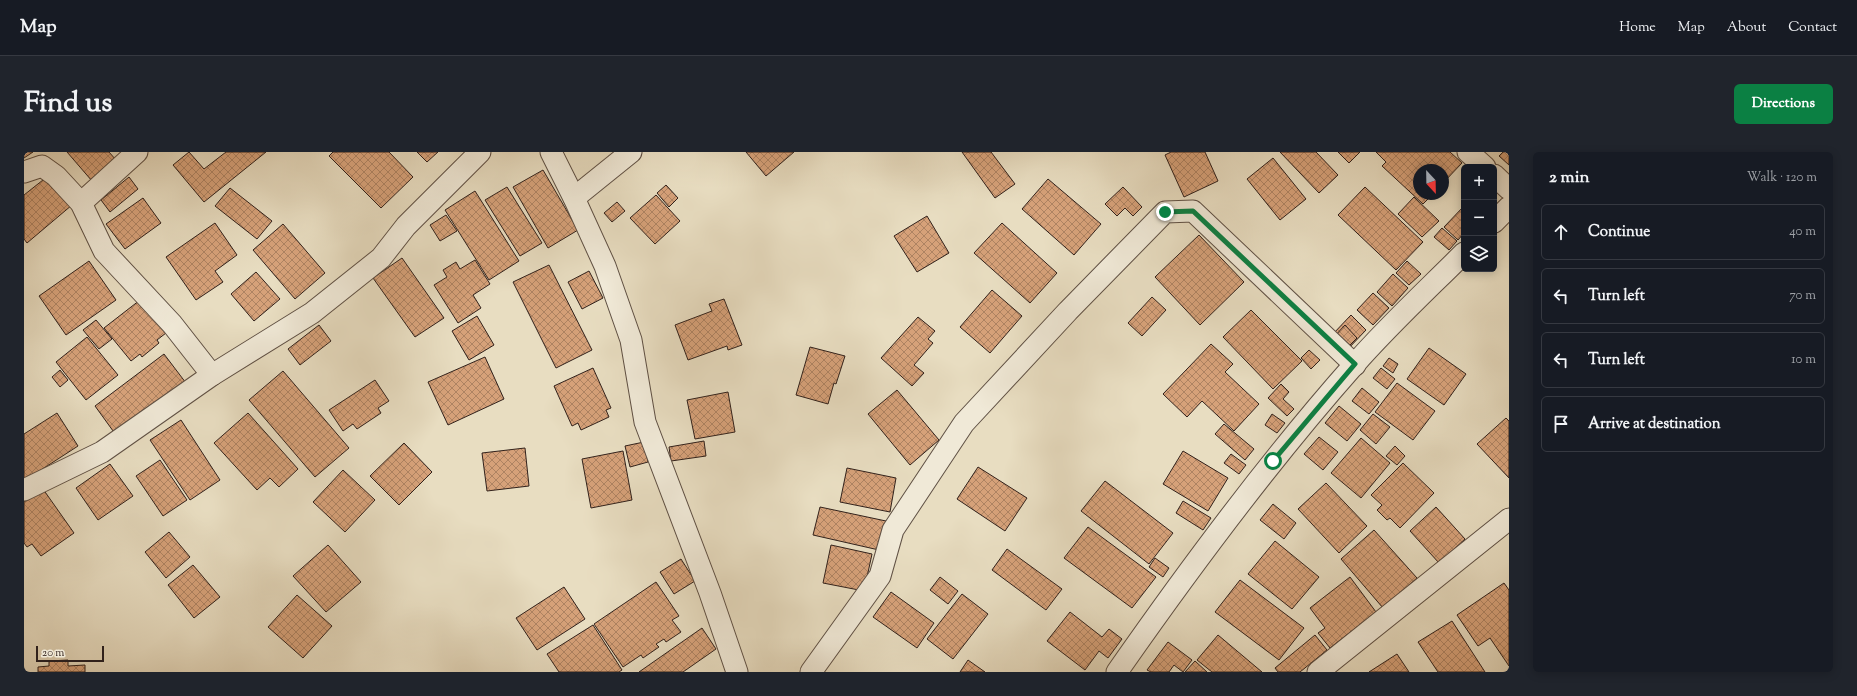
<!DOCTYPE html>
<meta charset="utf-8">
<style>
body{margin:0;font-family:"Sorts Mill Goudy",serif;background:#20242c;color:#f1f3f6}
.controls{position:absolute;right:12px;top:12px;display:grid;overflow:hidden;border-radius:6px;box-shadow:0 2px 10px #0003}
.controls button{width:36px;height:36px;display:grid;place-items:center;padding:0;border:0;border-bottom:1px solid #363941;background:#171b24;color:#f1f3f6;font:20px sans-serif}
.compass{position:absolute;left:1389px;top:12px;width:36px;height:36px;border-radius:50%;background:#171b24;box-shadow:0 2px 10px #0003;rotate:158deg}
.scale{position:absolute;left:12px;bottom:10px;width:68px;box-sizing:border-box;padding-left:4px;border:2px solid #31211b;border-top:0;font-size:11px;line-height:14px;white-space:nowrap;color:#31211b;-webkit-text-stroke:3px #f0e9d7;paint-order:stroke}
.stop{position:absolute;width:12px;height:12px;margin:-9px;border:3px solid #0b8043;border-radius:50%;background:#fff}
.stop.end{background:#0b8043;border-color:#fff;box-shadow:0 1px 4px #0008}
.list{margin:0;padding:0;list-style:none}
h2{display:flex;justify-content:space-between;align-items:center;height:52px;margin:0;padding:0 16px;font-size:17px}
h2 small{font-size:13px;font-weight:400;color:#9ea1a6}
.list li{display:grid;grid-template-columns:26px 1fr auto;gap:12px;align-items:center;box-sizing:border-box;height:56px;margin:0 8px 8px;padding:0 8px;border:1px solid #363941;border-radius:6px}
.list b{display:block;font-size:15px;white-space:nowrap}
.list em{font-size:13px;font-style:normal;color:#9ea1a6}
.icon{flex:none;width:22px;height:22px;fill:none;stroke:currentColor;stroke-width:2;stroke-linecap:round;stroke-linejoin:round}
.map{position:relative;flex:none;width:1485px;height:520px;overflow:hidden;border-radius:6px}
header{display:flex;align-items:center;gap:24px;box-sizing:border-box;height:56px;padding:0 20px;background:#171b24;border-bottom:1px solid #363941}
header strong{font-size:19px}
nav{display:flex;gap:22px;margin-inline-start:auto;font-size:14px}
.intro{display:flex;align-items:center;justify-content:space-between;box-sizing:border-box;height:96px;padding:0 24px}
h1{margin:0;font-size:28px}
.button{padding:10px 18px;border-radius:6px;background:#0b8043;color:#fff;font-size:14px;font-weight:700}
main{display:flex;gap:24px;padding:0 24px}
aside{flex:1;background:#171b24;border-radius:6px;box-shadow:0 2px 10px #0003}
.map>svg:first-child{display:block}
.building{fill:url(#building-cross-hatch);stroke:#31211b}
.lines{fill:none;stroke-linecap:round;stroke-linejoin:round}
.street-casing{stroke:#5f5044;stroke-width:23}
.street{stroke:#f0e9d7;stroke-width:21}
.route{stroke:#0b8043;stroke-width:5}
</style>
<header>
<strong>Map</strong>
<nav><a>Home</a><a>Map</a><a>About</a><a>Contact</a></nav>
</header>
<div class="intro"><h1>Find us</h1><a class="button">Directions</a></div>
<main>
<div class="map">
<svg width="1485" height="520" viewBox="0 0 1485 520">
<defs>
<pattern id="building-cross-hatch" width="8" height="8" patternUnits="userSpaceOnUse"><rect width="8" height="8" fill="#d6a179"/><path d="M0 0l8 8M0 8l8-8" fill="none" stroke="#ae8362"/></pattern>
</defs>
<rect width="100%" height="100%" fill="#e8ddc1"/>
<filter id="stains"><feTurbulence type="fractalNoise" baseFrequency=".005" numOctaves="4"/><feColorMatrix values="0 0 0 0 .2 0 0 0 0 .09 0 0 0 0 .02 0 0 0 .5 -.17"/></filter>
<radialGradient id="worn" r=".72"><stop offset=".6" stop-color="#630" stop-opacity="0"/><stop offset="1" stop-color="#630" stop-opacity=".3"/></radialGradient>
<g class="building">
<polygon points="0,0 9,0 0,6"/>
<polygon points="43,0 85,0 92,8 68,29"/>
<polygon points="165,0 180,17 202,0 242,0 180,50 149,13"/>
<polygon points="309,0 365,0 389,25 357,56 305,4"/>
<polygon points="393,0 414,0 403,10"/>
<polygon points="722,0 770,0 742,24"/>
<polygon points="938,0 967,0 991,32 971,46"/>
<polygon points="1147,0 1181,0 1194,29 1160,45 1141,3"/>
<polygon points="1256,0 1292,0 1314,23 1295,41"/>
<polygon points="1314,0 1336,0 1325,11"/>
<polygon points="1352,0 1426,0 1438,11 1419,31 1419,18 1395,18 1395,42 1409,42 1399,52 1358,14 1362,10"/>
<polygon points="1479,0 1485,0 1485,13 1475,4"/>
<polygon points="1249,6 1282,47 1256,68 1223,27"/>
<polygon points="519,18 554,78 524,96 489,35"/>
<polygon points="24,24 48,53 3,91 0,87 0,43"/>
<polygon points="105,25 114,37 86,60 77,48"/>
<polygon points="1024,27 1077,72 1050,103 998,57"/>
<polygon points="642,33 654,46 645,55 633,41"/>
<polygon points="483,35 518,91 496,104 461,48"/>
<polygon points="1099,35 1118,55 1109,64 1101,56 1093,64 1081,52"/>
<polygon points="1341,35 1399,90 1372,118 1314,63"/>
<polygon points="206,36 248,69 233,87 191,54"/>
<polygon points="451,39 495,109 465,128 421,58"/>
<polygon points="632,43 656,69 631,92 606,66"/>
<polygon points="1390,45 1415,69 1398,85 1374,62"/>
<polygon points="119,46 137,71 101,97 82,72"/>
<polygon points="593,50 601,59 588,70 580,61"/>
<polygon points="1440,54 1440,81 1434,88 1420,75"/>
<polygon points="422,63 433,79 416,89 406,73"/>
<polygon points="903,64 925,101 893,120 870,84"/>
<polygon points="191,71 213,103 191,119 199,130 172,148 142,105"/>
<polygon points="978,71 1033,121 1006,151 950,101"/>
<polygon points="259,72 301,121 271,147 229,98"/>
<polygon points="1418,76 1433,89 1425,98 1410,85"/>
<polygon points="1175,83 1220,130 1176,173 1131,125"/>
<polygon points="378,106 420,166 391,185 349,126"/>
<polygon points="451,108 466,132 449,143 457,156 434,171 410,133 423,125 419,118 432,110 436,117"/>
<polygon points="65,109 92,148 42,183 15,144"/>
<polygon points="1383,109 1397,122 1385,133 1372,121"/>
<polygon points="525,113 568,198 532,216 489,130"/>
<polygon points="565,119 579,146 558,157 544,130"/>
<polygon points="232,120 256,147 230,169 207,142"/>
<polygon points="1369,122 1384,136 1368,154 1353,140"/>
<polygon points="968,138 998,164 966,201 936,175"/>
<polygon points="1349,141 1365,156 1349,173 1333,158"/>
<polygon points="1128,145 1142,158 1118,184 1104,171"/>
<polygon points="700,147 718,193 704,198 703,194 664,208 651,173 688,159 685,152"/>
<polygon points="116,148 142,181 133,188 135,191 118,205 116,202 107,209 80,176"/>
<polygon points="1227,158 1278,209 1249,237 1199,185"/>
<polygon points="1327,163 1342,178 1323,198 1308,183"/>
<polygon points="453,164 470,193 445,208 428,179"/>
<polygon points="894,165 911,179 904,187 909,191 890,213 900,221 888,234 857,206"/>
<polygon points="72,168 88,187 75,197 59,178"/>
<polygon points="295,173 307,189 276,213 264,197"/>
<polygon points="1321,173 1333,186 1322,197 1310,185"/>
<polygon points="63,185 94,223 62,248 32,210"/>
<polygon points="1187,192 1209,212 1201,220 1235,252 1210,279 1178,249 1163,265 1139,242"/>
<polygon points="786,195 821,204 812,232 810,231 804,252 772,243"/>
<polygon points="1405,196 1442,222 1420,253 1383,227"/>
<polygon points="1285,198 1296,208 1287,217 1277,206"/>
<polygon points="140,202 162,231 92,283 71,254"/>
<polygon points="461,205 480,247 424,273 404,230"/>
<polygon points="1365,206 1374,212 1369,221 1359,214"/>
<polygon points="569,216 587,256 582,258 585,265 557,278 554,271 548,274 530,234"/>
<polygon points="1357,216 1371,227 1363,237 1349,226"/>
<polygon points="36,218 44,228 36,235 28,225"/>
<polygon points="259,219 325,296 291,325 225,248"/>
<polygon points="351,228 365,249 354,256 357,261 333,277 329,272 319,279 305,258"/>
<polygon points="1373,231 1411,259 1389,288 1351,260"/>
<polygon points="1257,232 1265,240 1259,247 1270,257 1263,264 1244,246"/>
<polygon points="1338,236 1355,250 1345,262 1328,249"/>
<polygon points="873,238 915,288 886,313 844,262"/>
<polygon points="704,240 711,280 671,287 663,248"/>
<polygon points="1315,254 1337,272 1323,289 1301,271"/>
<polygon points="33,261 54,294 0,329 0,282"/>
<polygon points="224,261 274,317 255,335 246,326 233,338 190,291"/>
<polygon points="1248,262 1261,271 1253,281 1241,273"/>
<polygon points="1349,262 1366,275 1352,292 1336,278"/>
<polygon points="1482,266 1485,269 1485,326 1453,292"/>
<polygon points="157,268 196,328 166,348 126,288"/>
<polygon points="1200,272 1230,297 1221,308 1191,282"/>
<polygon points="1295,285 1314,300 1299,318 1280,302"/>
<polygon points="1337,286 1366,311 1337,346 1307,321"/>
<polygon points="680,289 682,304 647,309 645,295"/>
<polygon points="620,290 624,310 606,315 601,294"/>
<polygon points="380,291 408,320 375,353 346,324"/>
<polygon points="1371,294 1381,304 1373,313 1362,304"/>
<polygon points="501,296 505,334 463,339 458,301"/>
<polygon points="599,299 608,348 567,356 558,307"/>
<polygon points="1159,299 1204,326 1184,359 1139,332"/>
<polygon points="1207,302 1222,313 1215,322 1200,311"/>
<polygon points="136,308 163,348 139,364 112,324"/>
<polygon points="1379,311 1410,341 1376,376 1366,366 1363,368 1353,358 1358,353 1347,343"/>
<polygon points="86,312 109,344 74,368 52,336"/>
<polygon points="954,315 1003,346 981,379 933,347"/>
<polygon points="823,316 872,326 866,360 816,350"/>
<polygon points="319,318 351,348 321,380 289,350"/>
<polygon points="1081,329 1149,381 1125,412 1057,359"/>
<polygon points="1302,331 1343,374 1315,401 1274,357"/>
<polygon points="19,337 50,381 17,404 8,392 3,395 0,391 0,350"/>
<polygon points="1159,349 1187,366 1179,378 1152,361"/>
<polygon points="1249,352 1272,371 1260,387 1236,368"/>
<polygon points="796,355 862,369 855,398 789,383"/>
<polygon points="1412,355 1441,387 1415,411 1386,379"/>
<polygon points="1064,375 1132,425 1108,456 1040,406"/>
<polygon points="1350,378 1393,426 1359,456 1317,407"/>
<polygon points="145,380 166,405 142,426 121,400"/>
<polygon points="1251,389 1295,425 1268,457 1224,422"/>
<polygon points="304,393 337,430 302,460 269,424"/>
<polygon points="807,393 848,402 840,439 799,431"/>
<polygon points="983,397 1038,437 1022,458 968,418"/>
<polygon points="1131,406 1145,416 1139,425 1125,415"/>
<polygon points="657,407 671,429 650,442 636,420"/>
<polygon points="169,413 196,445 170,466 144,433"/>
<polygon points="916,425 934,439 924,452 906,438"/>
<polygon points="1326,425 1352,460 1306,496 1294,481 1301,476 1286,456"/>
<polygon points="1216,428 1280,476 1255,508 1191,460"/>
<polygon points="632,430 655,464 648,468 657,480 642,490 640,487 632,492 635,495 619,506 617,503 599,515 570,472"/>
<polygon points="1480,431 1485,438 1485,514 1466,486 1454,494 1433,463"/>
<polygon points="540,435 561,467 513,498 492,466"/>
<polygon points="867,440 910,471 893,496 849,465"/>
<polygon points="938,442 964,462 929,507 903,487"/>
<polygon points="273,443 308,474 279,506 244,475"/>
<polygon points="1046,460 1078,485 1085,477 1098,487 1084,506 1075,499 1061,518 1023,489"/>
<polygon points="1428,469 1461,520 1414,520 1394,490"/>
<polygon points="569,473 598,518 595,520 535,520 523,502"/>
<polygon points="678,476 692,497 659,520 615,520"/>
<polygon points="1194,483 1238,520 1188,520 1173,508"/>
<polygon points="1291,483 1303,498 1276,520 1254,520 1251,516"/>
<polygon points="1144,490 1168,508 1159,520 1150,513 1145,520 1127,520 1123,518"/>
<polygon points="1373,502 1385,520 1345,520"/>
<polygon points="44,508 44,514 61,513 61,520 14,520 14,515 25,514 25,509"/>
<polygon points="944,508 961,520 936,520"/>
<polygon points="1171,509 1183,520 1161,520"/>
</g>
<g class="lines">
<g class="street-casing">
<g id="street">
<polyline points="527,0 550,46 581,114 607,188 621,270 686,441 713,520"/>
<polyline points="1444,0 1461,15"/>
<polyline points="0,20 18,14 32,24 57,51 80,99 148,172 188,223"/>
<polyline points="1470,23 1485,37"/>
<polyline points="550,46 607,0"/>
<polyline points="57,51 113,0"/>
<polyline points="1470,70 1485,55"/>
<polyline points="0,338 78,300 188,223 288,161 357,106 382,74 456,0"/>
<polyline points="787,520 856,424 869,378 940,271 1044,159 1141,60 1169,59 1331,213"/>
<path d="M1093 520C1167 414 1244 310 1330 213 1364 174 1403 138 1440 101"/>
<polyline points="1294,520 1485,367"/>
</g>
</g>
<use href="#street" class="street"/>
</g>
<g class="lines">
<polyline class="route" points="1141,60 1169,59 1331,212 1249,309"/>
</g>
<rect width="100%" height="100%" filter="url(#stains)"/>
<rect width="100%" height="100%" fill="url(#worn)"/>
</svg>
<div class="controls">
<button>+</button>
<button>−</button>
<button><svg class="icon" aria-label="layers" viewBox="0 0 24 24"><path d="M12 4l9 5-9 5-9-5zM3 14l9 5 9-5"/></svg></button>
</div>
<svg class="compass" viewBox="-18 -18 36 36"><path d="M0-13l5 13h-10z" fill="#e53935"/><path d="M0 13l5-13h-10z" fill="#9ea1a6"/></svg>
<div class="scale">20 m</div>
<div class="stop" style="left:1249px;top:309px"></div>
<div class="stop end" style="left:1141px;top:60px"></div>
</div>
<aside>
<h2>2 min<small>Walk · 120 m</small></h2>
<ul class="list">
<li><svg class="icon" aria-label="ahead" viewBox="0 0 24 24"><path d="M12 20V5M6 11l6-6 6 6"/></svg><div><b>Continue</b></div><em>40 m</em></li>
<li><svg class="icon" aria-label="left" viewBox="0 0 24 24"><path d="M17 20v-9H6M10 6l-5 5 5 5"/></svg><div><b>Turn left</b></div><em>70 m</em></li>
<li><svg class="icon" aria-label="left" viewBox="0 0 24 24"><path d="M17 20v-9H6M10 6l-5 5 5 5"/></svg><div><b>Turn left</b></div><em>10 m</em></li>
<li><svg class="icon" aria-label="arrive" viewBox="0 0 24 24"><path d="M6 21V4h12l-3 4 3 4H6"/></svg><div><b>Arrive at destination</b></div></li>
</ul>
</aside>
</main>
